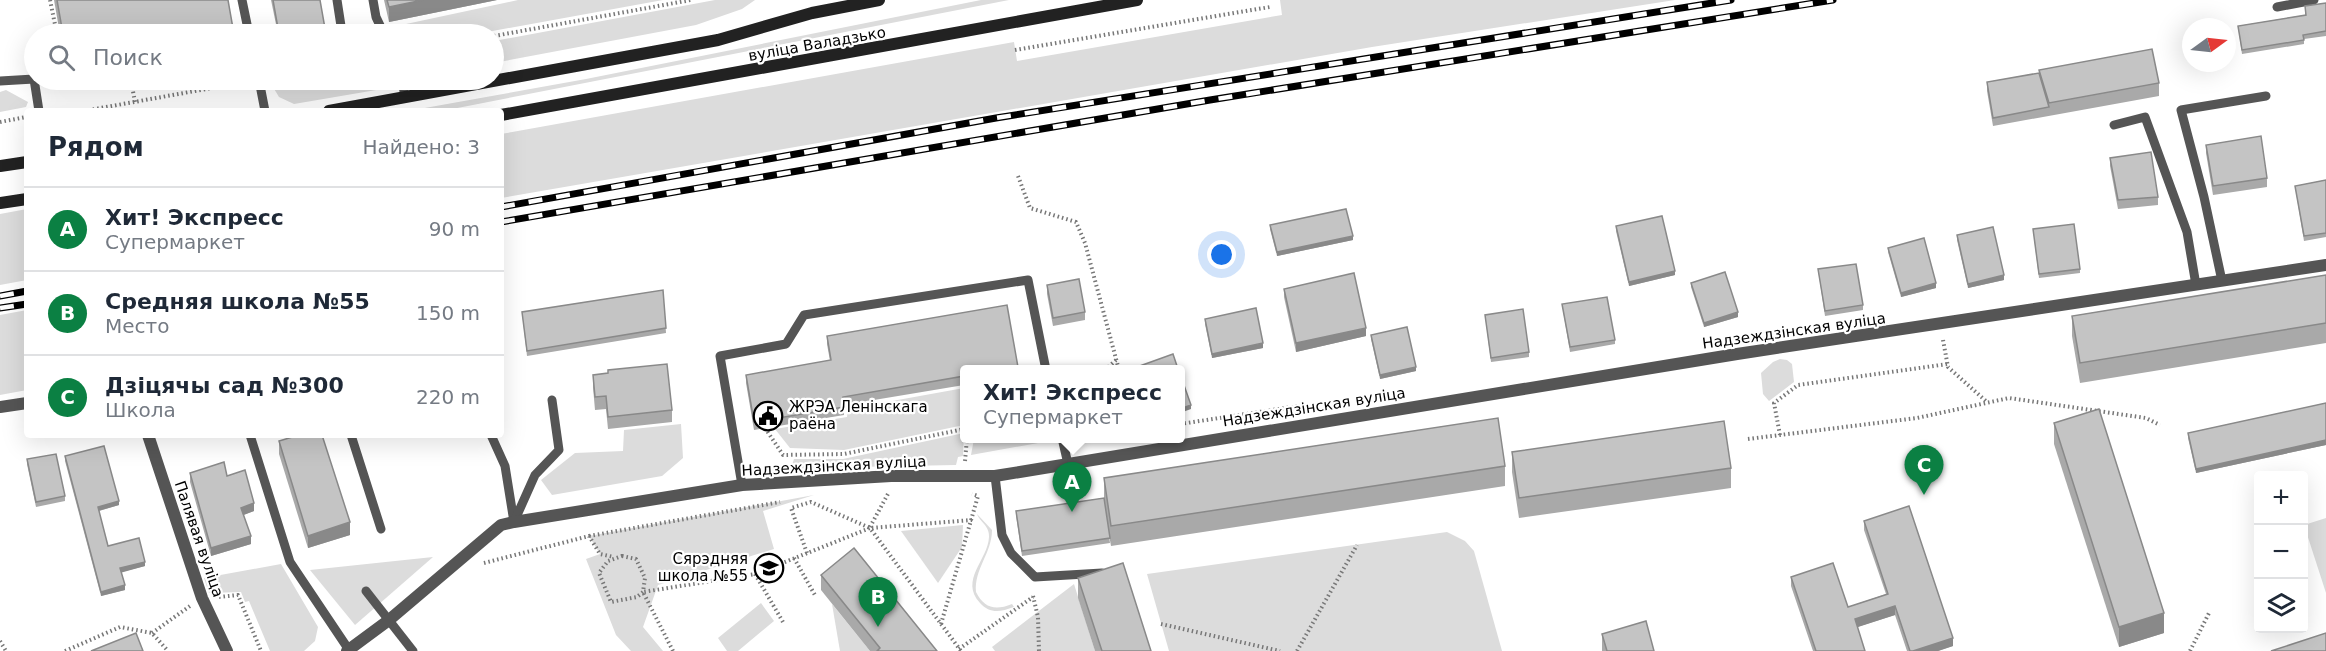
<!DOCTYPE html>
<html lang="ru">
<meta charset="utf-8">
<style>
body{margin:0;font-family:"DejaVu Sans",sans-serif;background:#f2f2f3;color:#1f2937}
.controls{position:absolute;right:18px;bottom:18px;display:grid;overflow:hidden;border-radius:6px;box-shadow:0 6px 24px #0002}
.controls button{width:54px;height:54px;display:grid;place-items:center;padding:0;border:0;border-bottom:2px solid #e0e1e3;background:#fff;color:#1f2937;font:30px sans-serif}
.compass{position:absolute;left:2182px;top:18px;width:54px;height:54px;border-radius:50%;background:#fff;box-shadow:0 6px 24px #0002;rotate:75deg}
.you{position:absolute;left:1222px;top:255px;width:21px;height:21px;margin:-15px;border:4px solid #fff;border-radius:50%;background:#1a73e8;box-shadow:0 0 0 9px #1a73e833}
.badge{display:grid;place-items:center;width:39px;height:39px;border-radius:50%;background:#0b8043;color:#fff;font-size:20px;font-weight:700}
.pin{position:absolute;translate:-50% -50px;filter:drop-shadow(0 2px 3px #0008)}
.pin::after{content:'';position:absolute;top:32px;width:21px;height:18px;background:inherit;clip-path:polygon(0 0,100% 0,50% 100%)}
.popup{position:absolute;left:960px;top:365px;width:225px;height:78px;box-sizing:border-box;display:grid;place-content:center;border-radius:6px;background:#fff;filter:drop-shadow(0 2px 4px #0005);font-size:20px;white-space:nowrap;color:#747a83}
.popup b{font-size:22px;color:#1f2937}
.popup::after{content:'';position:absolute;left:50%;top:100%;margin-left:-12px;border:12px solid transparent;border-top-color:#fff}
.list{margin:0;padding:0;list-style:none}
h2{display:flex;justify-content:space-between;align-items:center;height:78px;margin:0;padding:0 24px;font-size:26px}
h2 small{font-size:20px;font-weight:400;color:#747a83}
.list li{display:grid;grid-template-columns:39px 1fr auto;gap:18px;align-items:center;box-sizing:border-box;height:84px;padding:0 24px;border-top:2px solid #e0e1e3}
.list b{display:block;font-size:22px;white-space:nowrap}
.list p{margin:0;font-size:20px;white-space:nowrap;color:#747a83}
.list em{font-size:20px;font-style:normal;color:#747a83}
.icon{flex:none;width:33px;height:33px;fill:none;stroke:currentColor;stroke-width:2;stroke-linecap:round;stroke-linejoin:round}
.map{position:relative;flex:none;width:2326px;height:651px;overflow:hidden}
.search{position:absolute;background:#fff;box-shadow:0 6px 24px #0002;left:24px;top:24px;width:480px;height:66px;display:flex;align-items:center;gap:15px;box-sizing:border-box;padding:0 21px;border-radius:33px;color:#747a83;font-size:22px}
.panel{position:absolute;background:#fff;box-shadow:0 6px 24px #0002;left:24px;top:108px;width:480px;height:330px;border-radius:6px}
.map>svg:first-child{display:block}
.green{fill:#dcdcdc}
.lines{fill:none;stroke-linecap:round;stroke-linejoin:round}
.path{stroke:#777;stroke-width:4;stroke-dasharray:1.5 3;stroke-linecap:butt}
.lane{stroke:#555;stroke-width:9}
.street{stroke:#555;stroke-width:12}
.secondary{stroke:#222;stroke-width:12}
.rail-casing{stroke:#000;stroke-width:7}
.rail{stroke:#fff;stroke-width:4.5;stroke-dasharray:14;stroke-linecap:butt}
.wall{fill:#a9a9a9}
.shaded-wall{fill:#898989}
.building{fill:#c4c4c4;stroke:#898989;stroke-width:1.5}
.labels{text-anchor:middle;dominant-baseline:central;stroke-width:4.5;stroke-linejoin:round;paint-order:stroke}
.street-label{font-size:15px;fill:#000;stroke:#fff}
.poi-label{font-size:15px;fill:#000;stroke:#fff;text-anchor:start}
</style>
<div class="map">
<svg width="2326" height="651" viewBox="0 0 2326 651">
<rect width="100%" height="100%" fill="#fff"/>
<g class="green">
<polygon points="518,0 663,0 476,34 396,34 392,27"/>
<polygon points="715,0 755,0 742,9 696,25 494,63 494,41"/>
<polygon points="981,0 1009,0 442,111 408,111 586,79"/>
<polygon points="1280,0 1675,0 1372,47 501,198 501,134 1014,42 1017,61 1282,15"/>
<polygon points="311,80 392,80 388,88 294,104 279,97 273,87"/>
<polygon points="6,90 28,102 26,107 0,112 0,92"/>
<polygon points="27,209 27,280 0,285 0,214"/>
<polygon points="27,310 27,390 0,395 0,315"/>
<polygon points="1780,359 1787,360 1792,364 1794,382 1769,401 1763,394 1761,373 1773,362"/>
<polygon points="964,388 964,425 844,450 790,448 775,429 847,417 848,409"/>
<polygon points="681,424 683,458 662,476 552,495 541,480 575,453 623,451 624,430"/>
<polygon points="964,433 963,456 958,457 956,465 805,468 776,475 763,468 792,465 794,459 843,459"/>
<polygon points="1054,438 1055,440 971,455 974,439"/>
<polygon points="814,495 763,511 774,549 658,585 643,627 663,651 631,651 616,635 586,559 600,554 589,536"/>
<path d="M977 514 992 530C992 553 974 569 976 592 984 608 995 611 1012 604L1014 607C1000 612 990 614 980 603 959 580 988 560 989 537 990 526 979 521 977 514Z"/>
<polygon points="2326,518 2326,593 2304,525"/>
<polygon points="963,525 962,547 938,583 901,531"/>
<polygon points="1447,532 1465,541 1474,551 1502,651 1169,651 1147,574"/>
<polygon points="433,557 355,625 310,570"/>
<polygon points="281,564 318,627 315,641 304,651 270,651 249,601 245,602 241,592 209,593 204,578"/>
<polygon points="1074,584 1095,651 995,651 992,647"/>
<polygon points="761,603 774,621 738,651 727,651 718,638"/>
<polygon points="832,604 870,651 840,651"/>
</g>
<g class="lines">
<g class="path">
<polyline points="50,0 57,34"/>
<polyline points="494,36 691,0"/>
<polyline points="1015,50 1270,7"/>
<polyline points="127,80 132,86 135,102"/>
<polyline points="84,111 245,82"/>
<polyline points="0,122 26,117"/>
<polyline points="1018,176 1030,208 1076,222 1085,243 1119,370"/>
<polyline points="1943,340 1948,367 1987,402"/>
<polyline points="1105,370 1116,360"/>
<polyline points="1180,424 1305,405"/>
<polyline points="765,428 783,455 844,454 964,429"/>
<polyline points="1780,435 1774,403 1798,385 1948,364"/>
<polyline points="1748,439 1917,418 2009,398 2146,418 2160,425"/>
<polyline points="965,461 967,438"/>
<polyline points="870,527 889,492"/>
<polyline points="589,536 780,502"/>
<polyline points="807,553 791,508 811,502 870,528 972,520"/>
<polygon points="622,556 636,559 645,578 643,592 637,597 611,602 599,573 608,561"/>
<polyline points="794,558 816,597"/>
<polyline points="484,563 589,536 600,554 614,557"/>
<polyline points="755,574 783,622"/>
<polyline points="1033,596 1038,617 1039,651"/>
<polyline points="219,597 238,595 261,651"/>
<polyline points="941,624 978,496 972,494"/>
<polyline points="1161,624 1280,651"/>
<polyline points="152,633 190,606"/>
<polyline points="0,641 6,651"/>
<polyline points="959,649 1033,597"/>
<polyline points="65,651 120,627 152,633 168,651"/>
<polyline points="673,651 643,592 755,574 870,528 961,651"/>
<polyline points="1297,651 1357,545"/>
<polyline points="2190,651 2209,613"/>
</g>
<g class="lane">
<polyline points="242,0 249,34"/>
<polyline points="337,0 341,26"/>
<polyline points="373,0 376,17 384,34"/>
<polyline points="2277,7 2314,0"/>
<polyline points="34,79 39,111"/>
<polyline points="259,80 265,111"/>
<polyline points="402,80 405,97"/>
<polyline points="0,81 34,79"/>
<polyline points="2114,125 2145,117 2187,232 2196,285"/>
<polyline points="2222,281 2204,197 2181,110 2266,96"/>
<polyline points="250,435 290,562 349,650"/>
<polyline points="351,435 381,529"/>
<polyline points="491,435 505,466 514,522"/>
<polyline points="1062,438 1068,464"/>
<polyline points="995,476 1002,535 1011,553 1035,577 1102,573"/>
<polyline points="742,485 720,356 786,344 804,315 1028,280 1046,370"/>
<polyline points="514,522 535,475 559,450 552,400"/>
<polyline points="366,591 413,651"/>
</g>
<g class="street">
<polyline points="0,407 27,403"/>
<polyline points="148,435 202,598 227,651"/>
<polyline points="347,651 389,620 501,525 514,522 742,485 891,476 995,476 1737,354 2326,265"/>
</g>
<g class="secondary">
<polyline points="329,111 718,40 812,13 879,0"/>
<polyline points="501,115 1137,0"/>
<polyline points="0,166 27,162"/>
<polyline points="0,203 27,199"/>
</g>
<g class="rail-casing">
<g id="rail">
<polyline points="501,207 996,118 1731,0"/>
<polyline points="501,222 1210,100 1833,0"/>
<polyline points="0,296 27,291"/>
<polyline points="0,308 27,304"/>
</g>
</g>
<use href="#rail" class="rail"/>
</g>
<g class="wall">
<polygon points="54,0 228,0 234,34 60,34"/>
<polygon points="271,0 320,0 326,34 278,34"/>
<polygon points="384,0 497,0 389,22"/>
<polygon points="2326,3 2326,36 2304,39 2304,44 2242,54 2238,26 2305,15 2305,6"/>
<polygon points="2039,70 2159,83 2159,96 1993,126 1987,91 1987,82 2039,73"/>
<polygon points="2206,145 2267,178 2267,187 2213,195 2206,153"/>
<polygon points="2110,158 2158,197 2158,205 2118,209 2110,166"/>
<polygon points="2326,180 2326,237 2304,241 2295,186"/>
<polygon points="1270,225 1353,240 1277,256 1270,229"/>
<polygon points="1616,226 1675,275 1629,286 1616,231"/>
<polygon points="2033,229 2080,269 2080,273 2039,278"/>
<polygon points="1957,235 2004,280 1968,288 1957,240"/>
<polygon points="1888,248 1936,288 1901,297 1888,252"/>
<polygon points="1818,269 1863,305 1863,310 1825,316"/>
<polygon points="2326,275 2326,343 2080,383 2072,336 2072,316"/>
<polygon points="1691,283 1738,317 1704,327 1691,287"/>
<polygon points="1047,285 1085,312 1085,320 1053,326 1047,294"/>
<polygon points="1284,289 1366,336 1296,352 1284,297"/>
<polygon points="663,290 666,333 527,356 522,312"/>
<polygon points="1562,304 1615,340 1615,344 1570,352"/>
<polygon points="1485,315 1529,352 1529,357 1491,362"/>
<polygon points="1205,319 1263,348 1212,358 1205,324"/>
<polygon points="1371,335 1416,371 1380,379 1371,339"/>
<polygon points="827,336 1018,367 1018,369 964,369 964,385 844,405 844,415 754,430 746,383 746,375 830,361 827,344"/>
<polygon points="593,375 672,410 672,422 608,429 606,409 595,410 593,387"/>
<polygon points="2326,403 2326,445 2196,473 2188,438 2188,433"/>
<polygon points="2054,423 2164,633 2119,647 2054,444"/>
<polygon points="279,441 350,535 308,548 279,454"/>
<polygon points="1512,452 1731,468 1731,488 1519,518 1512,472"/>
<polygon points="65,456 119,505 99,511 108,546 145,566 121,572 125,590 101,596 65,461"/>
<polygon points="27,459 65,496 65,501 36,507 27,464"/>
<polygon points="1505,466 1505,486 1111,546 1108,529 1110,543 1022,556 1016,515 1016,511 1104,498 1104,478"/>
<polygon points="190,473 227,476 254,511 243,515 251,544 211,556 190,482"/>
<polygon points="1864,521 1953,646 1938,651 1907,651 1895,615 1857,627 1865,651 1813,651 1791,586 1791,577 1848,607 1886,594 1864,530"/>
<polygon points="821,575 937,651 870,651 821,590"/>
<polygon points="1078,578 1151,651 1095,651 1078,598"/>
<polygon points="1602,634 1654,651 1602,651"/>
</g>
<g class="shaded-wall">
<polygon points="423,0 497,0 389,22 389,7"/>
<polygon points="1353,236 1353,240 1277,256 1277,252"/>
<polygon points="1675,271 1675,275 1629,286 1629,282"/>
<polygon points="2004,275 2004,280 1968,288 1968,284"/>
<polygon points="1936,283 1936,288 1901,297 1901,293"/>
<polygon points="1738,312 1738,317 1704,327 1704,323"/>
<polygon points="1366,328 1366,336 1296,352 1296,343"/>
<polygon points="1263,343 1263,348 1212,358 1212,354"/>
<polygon points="1416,367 1416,371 1380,379 1380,375"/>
<polygon points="1191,405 1191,409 1180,413 1180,409"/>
<polygon points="2326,440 2326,445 2196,473 2196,469"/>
<polygon points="119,501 119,505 98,511 98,507"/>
<polygon points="254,503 254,511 241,516 241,508"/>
<polygon points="350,522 350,535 308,548 308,536"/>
<polygon points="251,536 251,544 211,556 211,548"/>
<polygon points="145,562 145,566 120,573 120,568"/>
<polygon points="125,585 125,590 101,596 101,592"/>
<polygon points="1895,606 1895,615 1855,628 1855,619"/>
<polygon points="2164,613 2164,633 2119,647 2119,627"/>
<polygon points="1953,638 1953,646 1938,651 1913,651"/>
</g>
<g class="building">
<polygon points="57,0 228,0 234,34 114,34 110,29 79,34 63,34"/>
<polygon points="273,0 320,0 326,34 279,34"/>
<polygon points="387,0 423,0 389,7"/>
<polygon points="2326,3 2326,31 2303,35 2304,40 2242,50 2238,26 2306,15 2305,6"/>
<polygon points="2152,49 2159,83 2049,103 2039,70"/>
<polygon points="2039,73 2049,107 1993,118 1987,82"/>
<polygon points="2261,136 2267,178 2213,186 2206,145"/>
<polygon points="2151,152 2158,197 2118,200 2110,158"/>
<polygon points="2326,180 2326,233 2304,236 2295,186"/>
<polygon points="1346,209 1353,236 1277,252 1270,225"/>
<polygon points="1662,216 1675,271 1629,282 1616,226"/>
<polygon points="2074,224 2080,269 2039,274 2033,229"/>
<polygon points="1993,227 2004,275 1968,284 1957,235"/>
<polygon points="1924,238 1936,283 1901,293 1888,248"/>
<polygon points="1856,264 1863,305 1825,311 1818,269"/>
<polygon points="1725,272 1738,312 1704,323 1691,283"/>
<polygon points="1354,273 1366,328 1296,343 1284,289"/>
<polygon points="2326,275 2326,323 2080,363 2072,316"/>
<polygon points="1079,279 1085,312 1053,318 1047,285"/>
<polygon points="663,290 666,328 527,351 522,312"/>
<polygon points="1607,297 1615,340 1570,347 1562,304"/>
<polygon points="1007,305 1018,367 1004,369 964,369 964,376 843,397 844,407 754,422 746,375 831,360 827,336"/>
<polygon points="1256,308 1263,343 1212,354 1205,319"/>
<polygon points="1523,309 1529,352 1491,358 1485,315"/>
<polygon points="1407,327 1416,367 1380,375 1371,335"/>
<polygon points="1173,354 1178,369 1138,369 1137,367"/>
<polygon points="667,364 672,410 608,417 606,396 595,397 593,375 608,373 608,370"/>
<polygon points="1180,374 1191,405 1180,409"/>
<polygon points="2326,403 2326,440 2196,469 2188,433"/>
<polygon points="2099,409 2164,613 2119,627 2054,423"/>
<polygon points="1498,418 1505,466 1111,526 1104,478"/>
<polygon points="1724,421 1731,468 1519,498 1512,452"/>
<polygon points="299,435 322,435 350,522 308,536 279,441"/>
<polygon points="104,446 119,501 98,507 108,546 139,538 145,562 120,568 125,585 101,592 65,456"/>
<polygon points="56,454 65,496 36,502 27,459"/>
<polygon points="224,462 227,476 245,470 254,503 241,508 251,536 211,548 190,473"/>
<polygon points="1104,498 1110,538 1022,551 1016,511"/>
<polygon points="1909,506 1953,638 1913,651 1910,651 1895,606 1855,619 1865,651 1816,651 1791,577 1833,563 1848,607 1888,594 1864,521"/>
<polygon points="854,548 937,651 877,651 880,648 821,575"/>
<polygon points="1123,563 1151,651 1102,651 1078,578"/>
<polygon points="1646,621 1654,651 1607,651 1602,634"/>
<polygon points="136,633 143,651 91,651"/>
<polygon points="2326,633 2326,651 2271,651"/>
</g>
<defs>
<g id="civic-ring" transform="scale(1.5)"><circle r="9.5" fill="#fff" stroke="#000" stroke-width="1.5"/><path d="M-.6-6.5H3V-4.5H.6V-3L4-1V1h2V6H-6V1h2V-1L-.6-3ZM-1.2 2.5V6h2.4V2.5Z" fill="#000"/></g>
<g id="school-ring" transform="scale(1.5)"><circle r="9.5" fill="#fff" stroke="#000" stroke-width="1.5"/><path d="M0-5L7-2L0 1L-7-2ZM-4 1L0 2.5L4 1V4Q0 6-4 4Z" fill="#000"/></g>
</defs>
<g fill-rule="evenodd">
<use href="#civic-ring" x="768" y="416"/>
<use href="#school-ring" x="769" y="568"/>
</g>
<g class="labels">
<g class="street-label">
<text transform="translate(817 44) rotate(-10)">вуліца Валадзько</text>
<text transform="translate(1794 331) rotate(-8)">Надзеждзінская вуліца</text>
<text transform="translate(1314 407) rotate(-9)">Надзеждзінская вуліца</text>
<text transform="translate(834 466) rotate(-3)">Надзеждзінская вуліца</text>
<text transform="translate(199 539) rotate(71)">Палявая вуліца</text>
</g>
<g class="poi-label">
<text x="789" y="407">ЖРЭА Ленінскага<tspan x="789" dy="17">раёна</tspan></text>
<text x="748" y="559" text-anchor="end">Сярэдняя<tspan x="748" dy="17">школа №55</tspan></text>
</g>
</g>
</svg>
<div class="controls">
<button>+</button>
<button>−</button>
<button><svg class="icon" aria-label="layers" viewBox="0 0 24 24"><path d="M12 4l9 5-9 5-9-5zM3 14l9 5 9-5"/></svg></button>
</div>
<svg class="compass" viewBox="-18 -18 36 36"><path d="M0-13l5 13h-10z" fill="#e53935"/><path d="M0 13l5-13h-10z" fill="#747a83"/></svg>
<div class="you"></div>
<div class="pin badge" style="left:1072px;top:512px">A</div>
<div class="popup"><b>Хит! Экспресс</b>Супермаркет</div>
<div class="pin badge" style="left:878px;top:627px">B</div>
<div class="pin badge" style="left:1924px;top:495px">C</div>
<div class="search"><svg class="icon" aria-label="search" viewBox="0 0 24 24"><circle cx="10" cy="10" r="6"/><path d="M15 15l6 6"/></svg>Поиск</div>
<section class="panel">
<h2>Рядом<small>Найдено: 3</small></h2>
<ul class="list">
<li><span class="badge">A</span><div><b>Хит! Экспресс</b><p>Супермаркет</p></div><em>90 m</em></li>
<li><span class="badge">B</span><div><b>Средняя школа №55</b><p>Место</p></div><em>150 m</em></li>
<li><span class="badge">C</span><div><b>Дзіцячы сад №300</b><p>Школа</p></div><em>220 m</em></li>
</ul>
</section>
</div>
